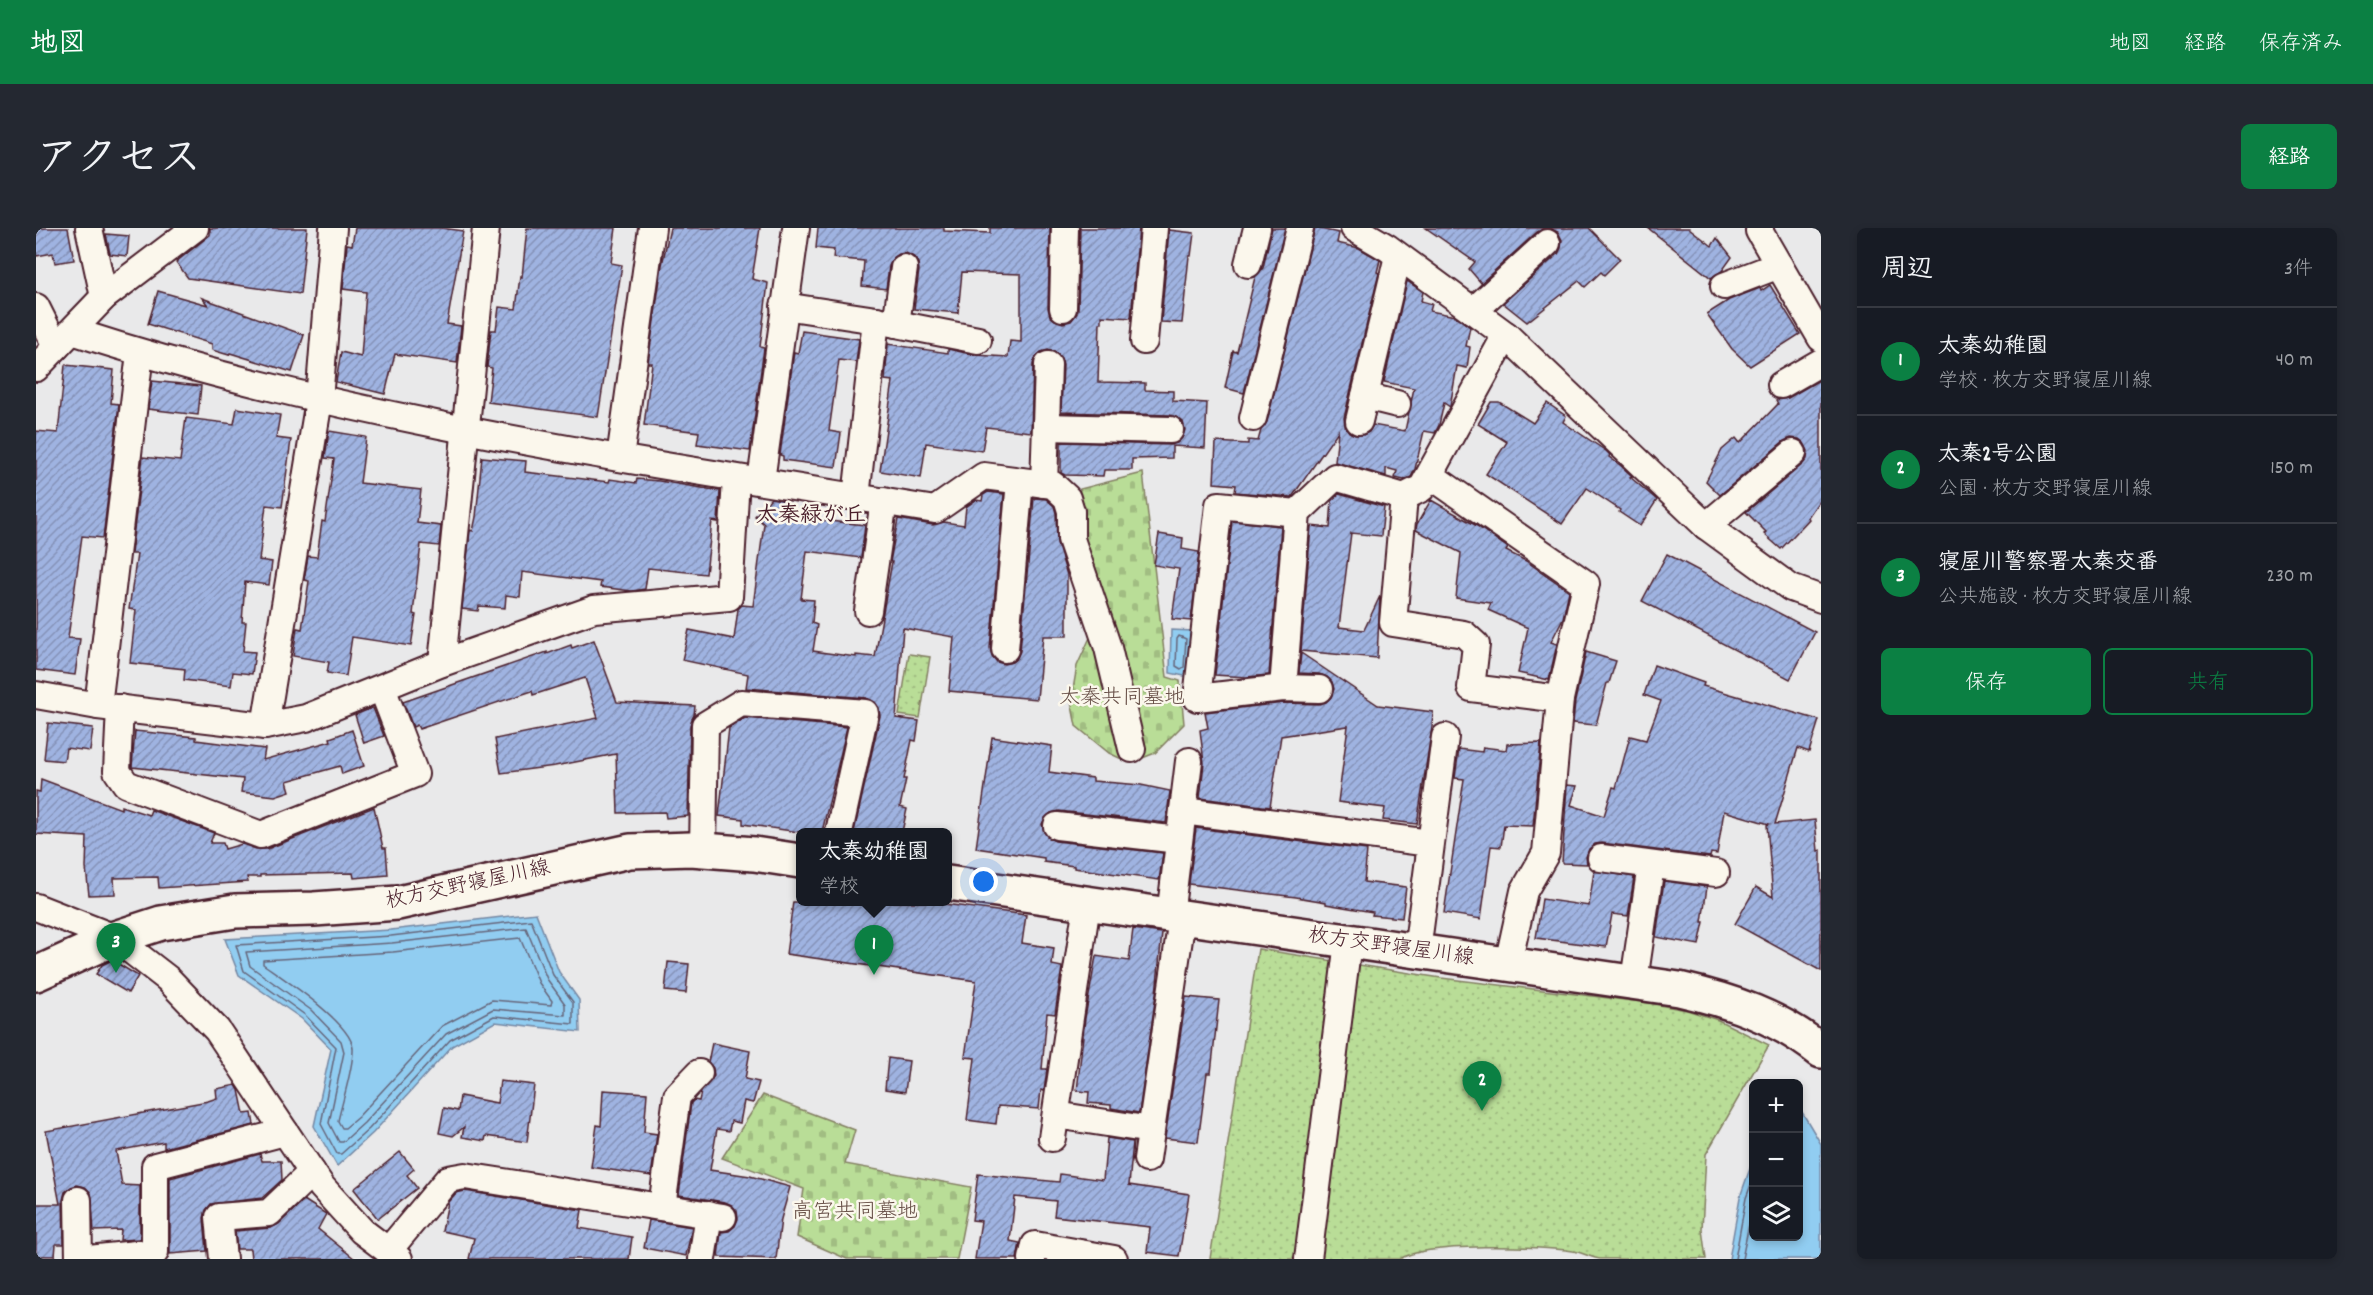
<!DOCTYPE html>
<html lang="ja">
<meta charset="utf-8">
<style>
body{margin:0;font-family:Dekko,"Klee One",sans-serif;background:#242831;color:#f1f3f6}
.controls{position:absolute;right:18px;bottom:18px;display:grid;overflow:hidden;border-radius:9px;box-shadow:0 3px 9px #0003}
.controls button{width:54px;height:54px;display:grid;place-items:center;padding:0;border:0;border-bottom:2px solid #363941;background:#171b24;color:#f1f3f6;font:30px sans-serif}
.you{position:absolute;left:948px;top:654px;width:21px;height:21px;margin:-15px;border:4px solid #fff;border-radius:50%;background:#1a73e8;box-shadow:0 0 0 9px #1a73e833}
.badge{display:grid;place-items:center;width:39px;height:39px;border-radius:50%;background:#0b8043;color:#fff;font-size:20px;font-weight:700}
.pin{position:absolute;translate:-50% -50px;filter:drop-shadow(0 2px 3px #0008)}
.pin::after{content:'';position:absolute;top:32px;width:21px;height:18px;background:inherit;clip-path:polygon(0 0,100% 0,50% 100%)}
.popup{position:absolute;left:760px;top:600px;width:156px;height:78px;box-sizing:border-box;display:grid;place-content:center;border-radius:9px;background:#171b24;filter:drop-shadow(0 2px 4px #0005);font-size:20px;white-space:nowrap;color:#9ea1a6}
.popup b{font-size:22px;color:#f1f3f6}
.popup::after{content:'';position:absolute;left:50%;top:100%;margin-left:-12px;border:12px solid transparent;border-top-color:#171b24}
.list{margin:0;padding:0;list-style:none}
h2{display:flex;justify-content:space-between;align-items:center;height:78px;margin:0;padding:0 24px;font-size:26px}
h2 small{font-size:20px;font-weight:400;color:#9ea1a6}
.list li{display:grid;grid-template-columns:39px 1fr auto;gap:18px;align-items:center;box-sizing:border-box;height:108px;padding:0 24px;border-top:2px solid #363941}
.list b{display:block;font-size:22px;white-space:nowrap}
.list p{margin:0;font-size:20px;white-space:nowrap;color:#9ea1a6}
.list em{font-size:20px;font-style:normal;color:#9ea1a6}
.actions{display:flex;gap:12px;padding:18px 24px}
.actions a{flex:1;padding:14px 0;border:2px solid #0b8043;border-radius:9px;text-align:center;font-size:21px;color:#0b8043}
.actions .main{background:#0b8043;color:#fff}
.icon{flex:none;width:33px;height:33px;fill:none;stroke:currentColor;stroke-width:2;stroke-linecap:round;stroke-linejoin:round}
.map{position:relative;flex:none;width:1785px;height:1031px;overflow:hidden;border-radius:9px}
header{display:flex;align-items:center;gap:36px;box-sizing:border-box;height:84px;padding:0 30px;background:#0b8043;color:#fff}
header strong{font-size:28px}
nav{display:flex;gap:33px;margin-inline-start:auto;font-size:21px}
.intro{display:flex;align-items:center;justify-content:space-between;box-sizing:border-box;height:144px;padding:0 36px}
h1{margin:0;font-size:42px}
.button{padding:15px 27px;border-radius:9px;background:#0b8043;color:#fff;font-size:21px;font-weight:700}
main{display:flex;gap:36px;padding:0 36px}
aside{flex:1;background:#171b24;border-radius:9px;box-shadow:0 3px 9px #0003}
.map>svg:first-child{display:block}
.grass{fill:url(#grass-dots);stroke:#827e61;stroke-width:1.5}
.cemetery{fill:url(#cemetery-stones);stroke:#827e61;stroke-width:1.5}
.water{fill:#91cdf1;stroke:#7587a2;stroke-width:1.5}
.lines{fill:none;stroke-linecap:round;stroke-linejoin:round}
.shore{stroke:#66657a;stroke-width:1.5}
.building{fill:url(#building-hatch);stroke:#4a1f2b;stroke-width:1.5}
.minor-casing{stroke:#4a1f2b;stroke-width:30}
.major-casing{stroke:#4a1f2b;stroke-width:38}
.minor{stroke:#fbf7ec;stroke-width:26}
.major{stroke:#fbf7ec;stroke-width:33}
.labels{text-anchor:middle;dominant-baseline:central;stroke-width:5;stroke-linejoin:round;paint-order:stroke}
.park-label{font-size:21px;fill:#664e46;stroke:#fbf7ec}
.street-label{font-size:21px;fill:#4a1f2b;stroke:#fbf7ec}
.neighbourhood-label{font-size:22px;font-weight:bold;fill:#4a1f2b;stroke:#fbf7ec}
</style>
<header>
<strong>地図</strong>
<nav><a>地図</a><a>経路</a><a>保存済み</a></nav>
</header>
<div class="intro"><h1>アクセス</h1><a class="button">経路</a></div>
<main>
<div class="map">
<svg width="1785" height="1031" viewBox="0 0 1785 1031">
<defs>
<pattern id="grass-dots" width="8" height="8" patternUnits="userSpaceOnUse" patternTransform="scale(1.5)"><rect width="8" height="8" fill="#b9dd97"/><path d="M2 2h.1M6 6h.1" fill="none" stroke="#a1bd82" stroke-width="1.8" stroke-linecap="round"/></pattern>
<pattern id="cemetery-stones" width="16" height="16" patternUnits="userSpaceOnUse" patternTransform="scale(1.5)"><rect width="16" height="16" fill="#b9dd97"/><path d="M2 7V4a2 2 0 0 1 4 0v3zM10 15v-3a2 2 0 0 1 4 0v3z" fill="#a1bd82"/></pattern>
<pattern id="building-hatch" width="6" height="6" patternUnits="userSpaceOnUse" patternTransform="scale(1.5)"><rect width="6" height="6" fill="#9fb3e1"/><path d="M-1 1l2-2M0 6l6-6M5 7l2-2" fill="none" stroke="#8491b7"/></pattern>
</defs>
<rect width="100%" height="100%" fill="#e9e9ea"/>
<filter id="ink" filterUnits="userSpaceOnUse"><feTurbulence type="fractalNoise" baseFrequency=".0167" numOctaves="2"/><feDisplacementMap in="SourceGraphic" scale="12" xChannelSelector="R" yChannelSelector="G"/><feConvolveMatrix kernelMatrix="1 2 1 2 8 2 1 2 1" color-interpolation-filters="sRGB"/></filter>
<g filter="url(#ink)">
<g class="grass">
<polygon points="873,426 894,429 884,490 863,487"/>
<path d="M1222 721 1405 750 1606 774 1651 782 1682 792 1733 817 1670 926 1666 1001 1670 1031C1637 1031 1595 1031 1564 1031 1555 1030 1546 1024 1537 1023 1505 1018 1389 1014 1364 1031H1174Z"/>
</g>
<g class="cemetery">
<polygon points="1107,245 1131,449 1144,453 1148,496 1119,525 1094,535 1073,525 1040,498 1035,473 1041,438 1057,403 1035,331 1044,261"/>
<polygon points="727,867 819,902 809,936 935,959 921,1031 811,1031 761,1009 768,961 686,930"/>
</g>
<g class="water">
<polygon points="1135,402 1157,403 1153,449 1134,445"/>
<polygon points="500,685 523,744 543,772 544,804 459,794 416,818 337,905 301,938 278,898 295,821 266,791 203,747 189,711 355,702"/>
<polygon points="1763,879 1785,916 1785,1031 1693,1031 1704,969 1717,932 1718,1008 1762,1008"/>
</g>
<g class="lines">
<g class="shore">
<polygon points="1143,408 1150,411 1148,439 1145,441 1140,438 1141,411"/>
<polygon points="495,692 517,747 537,774 537,796 458,788 414,812 333,901 305,926 301,926 285,896 300,819 269,787 208,743 200,717 355,708"/>
<polygon points="490,700 511,751 529,776 529,787 457,781 410,806 328,895 307,914 303,914 293,895 308,824 305,813 275,782 214,738 210,724 356,715"/>
<path d="M484 710 503 755 516 773 515 777 456 772 406 798 322 889 309 900H306L302 893C306 874 318 838 317 820 315 795 248 751 227 736V732L357 724Z"/>
<polyline points="1699,1031 1710,970 1718,949"/>
<polyline points="1706,1031 1718,971"/>
</g>
</g>
<g class="building">
<polygon points="0,0 32,0 38,32 19,35 17,25 0,28"/>
<polygon points="174,0 271,0 264,66 152,50 140,34 174,7"/>
<polygon points="319,0 405,0 427,3 411,96 425,98 421,135 359,126 349,166 300,154 305,124 325,129 330,64 307,61 311,16 316,17"/>
<polygon points="491,0 580,0 575,35 586,37 562,189 452,174 456,140 451,139 455,102 460,102 463,79 480,81 484,48 486,49"/>
<polygon points="634,0 724,0 716,51 732,55 724,119 728,120 714,223 661,216 663,204 608,197 616,135 612,135 626,37"/>
<polygon points="782,0 908,0 908,3 954,5 954,0 1014,0 1012,80 1014,88 1019,92 1027,95 1035,93 1040,87 1042,81 1044,0 1103,0 1095,90 1066,88 1066,95 1064,95 1062,154 1109,155 1109,162 1137,163 1137,173 1171,175 1169,220 1136,218 1136,230 1096,231 1096,242 1068,242 1067,248 1029,247 1025,245 1025,214 1134,217 1141,215 1146,210 1149,202 1147,194 1142,190 1134,187 1025,184 1027,137 1025,130 1020,125 1012,122 1005,124 1000,129 997,136 995,204 950,199 946,223 890,215 885,250 844,243 857,153 849,152 852,116 912,125 912,121 939,127 972,129 974,113 985,114 985,46 926,44 922,85 878,81 883,42 882,35 878,29 870,25 863,26 857,30 853,38 850,61 826,58 828,33 797,30 798,22 780,20"/>
<polygon points="1236,0 1249,0 1208,165 1189,160 1197,123 1201,124 1219,49 1227,40"/>
<polygon points="1279,0 1303,5 1301,15 1323,20 1344,32 1341,44 1343,45 1308,190 1309,198 1313,204 1319,207 1327,207 1333,204 1337,197 1369,203 1378,160 1348,154 1371,53 1387,64 1385,73 1396,76 1394,83 1419,88 1434,99 1430,118 1434,119 1431,140 1421,138 1414,179 1408,175 1403,197 1399,205 1388,203 1379,241 1375,249 1368,252 1359,250 1361,243 1350,240 1350,248 1299,234 1302,203 1256,269 1199,264 1200,257 1178,255 1180,214 1212,216 1212,212 1222,213 1225,202 1231,194"/>
<polygon points="1390,0 1553,0 1584,31 1568,47 1565,44 1549,59 1543,53 1491,94 1467,75 1522,26 1525,20 1526,12 1522,4 1515,1 1507,1 1501,4 1445,55 1433,41 1439,34"/>
<polygon points="1612,0 1653,0 1676,18 1681,10 1696,29 1686,43 1675,50"/>
<polygon points="1133,2 1158,5 1155,28 1153,28 1146,95 1125,94"/>
<polygon points="70,6 93,8 91,28 74,26"/>
<polygon points="1734,57 1764,106 1714,138 1696,121 1671,86 1693,72 1724,60 1725,63"/>
<polygon points="122,63 172,77 166,70 268,107 256,144 194,125 193,127 176,122 176,116 112,96"/>
<polygon points="766,103 823,111 820,134 803,132 793,203 805,205 800,239 747,232 747,228 744,227 758,124 762,125"/>
<polygon points="29,137 78,142 75,175 83,176 67,310 46,308 32,410 44,411 39,447 0,442 0,203 22,205"/>
<polygon points="1785,151 1785,270 1772,289 1773,291 1745,321 1728,306 1730,304 1710,284 1767,236 1771,231 1772,223 1768,215 1763,211 1755,210 1748,213 1684,267 1670,253 1686,222 1700,210 1704,215 1742,176 1740,172 1752,170"/>
<polygon points="116,153 165,158 162,187 112,181"/>
<polygon points="1455,174 1463,174 1497,195 1511,175 1530,188 1527,194 1570,223 1574,227 1573,229 1584,237 1596,248 1594,249 1621,272 1604,298 1583,284 1584,282 1551,260 1526,296 1450,246 1471,214 1442,196"/>
<polygon points="201,180 244,187 240,210 255,212 246,279 230,277 223,332 236,334 233,357 209,354 206,394 210,394 207,423 219,424 216,446 197,444 195,458 148,452 149,441 94,435 100,382 93,381 101,326 95,326 107,229 144,233 150,190 198,196"/>
<polygon points="293,203 330,209 324,255 385,262 381,295 405,298 403,318 385,316 377,386 380,387 375,418 316,409 310,448 291,445 293,434 257,428 261,400 266,401 273,353 268,352 272,328 281,329 286,293 289,294 298,231 289,230"/>
<polygon points="446,229 490,233 489,244 573,254 574,251 600,255 601,251 623,253 684,263 682,294 676,293 670,346 612,340 609,361 596,363 564,359 565,354 486,344 484,369 470,367 469,380 443,378 442,383 426,381 434,302 437,303 440,289"/>
<polygon points="952,264 968,266 954,420 956,428 961,434 968,436 976,434 981,430 984,423 998,270 1010,271 1018,278 1020,285 1021,315 1031,347 1031,408 1007,408 1001,471 913,463 918,409 867,400 860,490 883,493 880,513 876,512 868,551 870,551 864,579 871,581 866,604 818,604 844,488 843,480 839,474 830,470 710,460 712,446 646,432 653,402 698,411 702,381 706,377 717,378 728,296 719,288 735,270 746,272 766,290 829,297 825,330 771,323 765,371 778,372 776,395 781,397 777,423 820,429 820,427 839,429 856,334 854,334 862,291 897,297 908,294 928,297 930,279 940,272 946,273 947,267"/>
<polygon points="1303,266 1348,279 1345,308 1315,305 1303,399 1328,402 1344,368 1341,430 1265,423 1275,298 1294,300 1296,272"/>
<polygon points="1395,272 1441,298 1472,320 1470,323 1490,333 1533,363 1527,390 1515,414 1521,416 1513,452 1482,445 1492,400 1452,382 1455,375 1420,370 1425,325 1380,302 1381,296"/>
<polygon points="1196,293 1245,298 1233,447 1210,449 1179,447"/>
<polygon points="1123,306 1147,310 1146,321 1163,324 1155,393 1136,391 1143,341 1118,337"/>
<polygon points="1631,326 1779,404 1754,451 1606,373"/>
<polygon points="558,412 581,474 659,478 658,487 654,497 652,588 630,590 629,584 582,585 580,526 519,538 465,545 459,511 562,490 549,450 497,467 496,463 383,501 381,497 377,499 367,474 511,424 511,426 535,417 536,420"/>
<polygon points="1550,424 1580,433 1573,455 1571,455 1560,497 1537,495 1539,473"/>
<polygon points="1265,425 1342,477 1397,484 1396,499 1381,596 1347,592 1349,580 1302,574 1312,498 1245,508 1234,579 1164,570 1168,535 1164,502 1172,500 1169,484 1248,475 1283,476 1290,474 1295,469 1298,461 1296,454 1291,449 1283,446 1263,445"/>
<polygon points="1618,437 1668,455 1667,458 1783,492 1773,524 1762,520 1739,596 1779,592 1782,623 1785,622 1785,743 1699,696 1720,659 1737,669 1731,597 1733,596 1688,583 1681,626 1675,625 1674,629 1566,615 1559,616 1553,621 1550,629 1551,636 1526,635 1531,557 1541,558 1535,577 1568,588 1577,559 1580,560 1594,508 1610,512 1625,473 1608,467"/>
<polygon points="336,480 337,480 348,508 328,515 319,487"/>
<polygon points="709,490 811,499 786,604 763,604 707,596 707,591 683,588 693,500"/>
<polygon points="12,495 57,500 54,523 30,520 28,533 8,531"/>
<polygon points="316,502 328,538 306,546 304,538 251,553 254,563 239,568 205,564 207,551 96,539 99,503 160,509 160,512 229,521 227,532 295,513 294,510"/>
<polygon points="956,509 1016,518 1013,544 1057,550 1057,553 1105,557 1134,563 1130,595 1023,583 1015,585 1009,590 1006,596 1008,604 1013,610 1019,613 1127,625 1123,652 1038,640 1038,638 1008,634 1008,630 940,620"/>
<polygon points="1505,515 1497,598 1468,597 1465,619 1455,618 1445,691 1408,685 1428,551 1419,550 1423,521 1446,524 1447,519 1470,522 1471,516"/>
<polygon points="5,551 85,581 85,578 113,587 115,582 178,605 174,615 187,615 189,621 206,616 220,621 231,621 338,579 347,620 350,620 352,647 318,650 317,645 224,647 224,649 211,649 212,654 123,660 122,649 78,650 79,666 53,667 50,640 51,609 0,606 0,563 4,564"/>
<polygon points="1160,600 1331,622 1328,654 1370,659 1366,690 1336,687 1337,684 1290,676 1290,674 1260,669 1153,656"/>
<polygon points="1558,643 1598,649 1592,688 1576,686 1570,719 1500,710 1506,671 1553,678"/>
<polygon points="1628,653 1671,659 1666,694 1668,694 1663,717 1620,709"/>
<polygon points="757,674 893,674 990,687 986,715 1018,720 1016,737 1026,739 1019,786 1011,785 1006,841 1011,841 1008,863 1005,862 1003,881 962,878 960,896 931,892 939,830 929,829 940,753 750,726"/>
<polygon points="1097,701 1126,705 1120,766 1103,885 1075,880 1075,877 1052,875 1053,864 1041,863 1049,790 1060,728 1093,733"/>
<polygon points="76,732 102,748 92,765 60,746 66,737"/>
<polygon points="632,734 653,736 650,765 629,763"/>
<polygon points="1150,769 1183,772 1175,845 1171,845 1162,914 1129,910"/>
<polygon points="676,815 714,823 709,851 723,854 717,875 708,873 704,895 695,893 693,903 681,901 674,942 714,948 754,959 745,991 740,1031 682,1029 685,1004 693,1003 699,998 702,991 701,983 696,977 689,974 643,967 655,875 658,872 663,873 665,864 678,848 677,840 672,834"/>
<polygon points="852,830 873,833 869,864 849,861"/>
<polygon points="464,853 498,857 491,914 450,908 449,913 426,909 428,899 417,908 403,905 408,880 422,883 424,868 461,875"/>
<polygon points="200,857 203,862 208,886 216,885 218,897 128,920 128,914 80,923 86,957 104,958 104,1011 84,1012 85,1002 58,1003 55,965 49,959 41,957 35,959 29,964 27,972 28,1016 20,1016 19,1028 0,1028 0,976 24,976 10,903 172,873 181,870 180,861"/>
<polygon points="567,862 611,865 608,904 621,906 615,948 555,939 561,897 565,898"/>
<polygon points="1071,910 1097,914 1093,957 1153,966 1143,1028 1111,1024 1114,999 1018,988 1020,973 979,969 974,1013 984,1015 981,1031 939,1031 945,993 936,992 942,946 1023,954 1024,946 1067,952"/>
<polygon points="364,924 378,941 371,947 381,960 342,991 318,961"/>
<polygon points="224,926 226,933 245,933 246,952 226,970 175,976 170,982 168,990 171,1023 134,1026 134,950"/>
<polygon points="429,963 546,982 543,1000 596,1009 593,1031 433,1031 438,1010 406,1003 412,974 420,965"/>
<polygon points="268,972 290,986 282,1001 319,1031 215,1031 214,1021 201,1021 199,1003 235,1000 243,996"/>
<polygon points="613,992 656,999 650,1028 608,1020"/>
</g>
<g class="lines">
<g class="minor-casing">
<g id="minor">
<polyline points="53,0 68,69"/>
<polyline points="1318,0 1352,20 1470,107 1670,298 1755,360 1785,371"/>
<polyline points="1724,0 1723,3 1785,110"/>
<polyline points="1212,36 1221,0"/>
<polyline points="1688,58 1743,37"/>
<polyline points="748,78 840,92 942,112"/>
<polyline points="0,79 20,119"/>
<polyline points="1027,80 1029,0"/>
<polyline points="1437,83 1511,15"/>
<polyline points="860,96 868,40"/>
<path d="M36 103C316 194 609 234 899 282L948 248 1017 257 1031 270 1035 283V311L1072 420 1096 521"/>
<polyline points="1108,113 1118,0"/>
<polyline points="0,140 68,69 159,0"/>
<polyline points="1745,157 1785,134"/>
<polyline points="1329,168 1361,176"/>
<polyline points="1217,190 1264,0"/>
<polyline points="1323,193 1362,28"/>
<polyline points="1010,199 1134,202"/>
<polyline points="584,230 616,0"/>
<polyline points="1394,247 1550,356 1524,471 1510,625 1488,663 1472,736"/>
<polyline points="725,253 760,0"/>
<polyline points="1008,256 1012,137"/>
<polyline points="820,269 840,92"/>
<polyline points="1368,269 1357,395 1428,406 1440,417 1435,460 1524,471"/>
<polyline points="1261,285 1183,277 1161,470 1247,460 1283,461"/>
<polyline points="1670,298 1757,225"/>
<polyline points="832,383 848,273"/>
<polyline points="969,421 984,253"/>
<polyline points="406,435 450,0"/>
<polyline points="1247,460 1261,285 1299,249 1368,269 1386,260 1470,107"/>
<polyline points="0,467 62,478 229,498 270,490 406,435 558,381 693,369 700,251"/>
<polyline points="62,478 104,125"/>
<polyline points="84,480 81,543 90,556 225,607 379,546 346,460"/>
<polyline points="229,498 283,172 297,0"/>
<polyline points="1147,583 1394,615"/>
<polyline points="1021,598 1143,612"/>
<polyline points="667,622 669,497 705,475 829,485 803,604"/>
<polyline points="1565,630 1680,645"/>
<polyline points="0,679 79,710 132,751 181,802 286,959 326,1003 363,1031"/>
<polyline points="1134,688 1153,533"/>
<polyline points="1381,723 1409,509"/>
<polyline points="1598,753 1615,637"/>
<polyline points="1020,887 1115,902"/>
<polyline points="1016,910 1051,676"/>
<polyline points="1111,931 1146,690"/>
<polyline points="42,972 43,1031"/>
<polyline points="626,979 641,868 663,845"/>
<polyline points="352,1023 412,951 429,948 687,989"/>
<polyline points="53,1031 119,1024 119,938 249,904"/>
<polyline points="187,1031 183,989 233,985 276,944"/>
<polyline points="666,1031 673,986"/>
<polyline points="996,1031 999,1017 1078,1031"/>
<polyline points="1272,1031 1312,714"/>
</g>
</g>
<g class="major-casing">
<g id="major">
<path d="M912 655 1643 761C1695 773 1743 789 1785 823"/>
<polyline points="0,746 79,710 125,695 199,683 278,681 362,675 594,623 655,621 718,626 764,633"/>
</g>
</g>
<use href="#minor" class="minor"/>
<use href="#major" class="major"/>
</g>
</g>
<g class="labels">
<g class="park-label">
<text x="1086" y="471">太秦共同墓地</text>
<text x="819" y="985">高宮共同墓地</text>
</g>
<g class="street-label">
<text transform="translate(432 658) rotate(-12)">枚方交野寝屋川線</text>
<text transform="translate(1355 720) rotate(8)">枚方交野寝屋川線</text>
</g>
<g class="neighbourhood-label">
<text x="775" y="288">太秦緑が丘</text>
</g>
</g>
</svg>
<div class="controls">
<button>+</button>
<button>−</button>
<button><svg class="icon" aria-label="layers" viewBox="0 0 24 24"><path d="M12 4l9 5-9 5-9-5zM3 14l9 5 9-5"/></svg></button>
</div>
<div class="you"></div>
<div class="pin badge" style="left:838px;top:747px">1</div>
<div class="popup"><b>太秦幼稚園</b>学校</div>
<div class="pin badge" style="left:1446px;top:883px">2</div>
<div class="pin badge" style="left:80px;top:745px">3</div>
</div>
<aside>
<h2>周辺<small>3件</small></h2>
<ul class="list">
<li><span class="badge">1</span><div><b>太秦幼稚園</b><p>学校 · 枚方交野寝屋川線</p></div><em>40 m</em></li>
<li><span class="badge">2</span><div><b>太秦2号公園</b><p>公園 · 枚方交野寝屋川線</p></div><em>150 m</em></li>
<li><span class="badge">3</span><div><b>寝屋川警察署太秦交番</b><p>公共施設 · 枚方交野寝屋川線</p></div><em>230 m</em></li>
</ul>
<div class="actions"><a class="main">保存</a><a>共有</a></div>
</aside>
</main>
